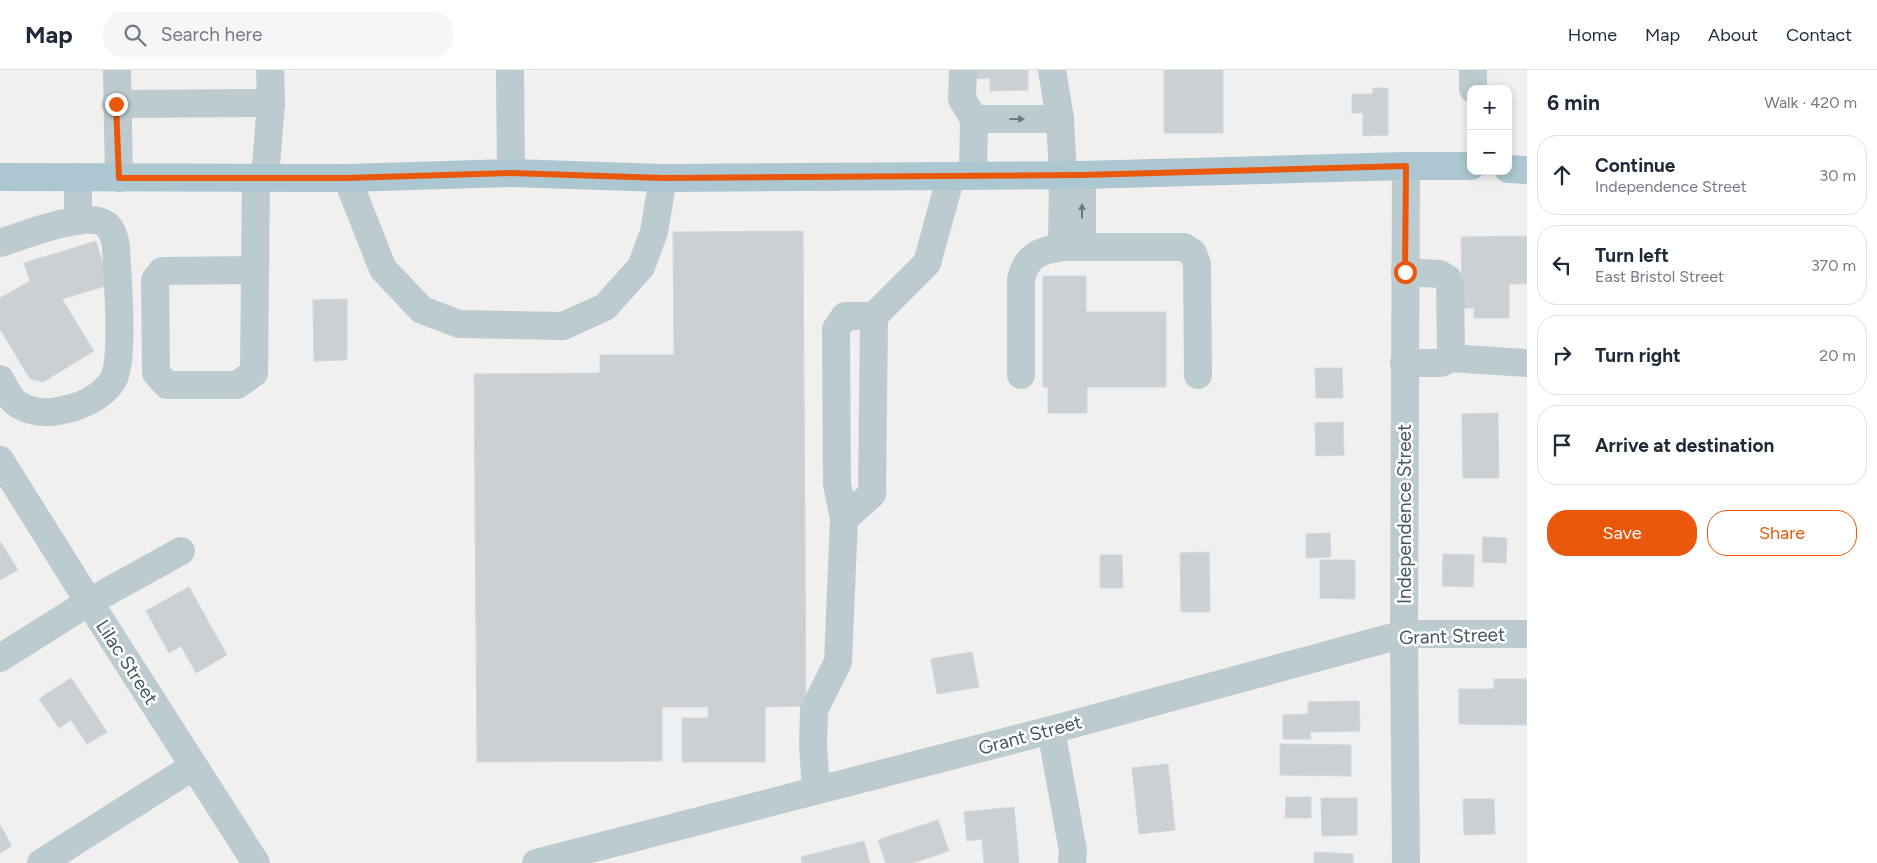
<!DOCTYPE html>
<meta charset="utf-8">
<style>
body{margin:0;font-family:Figtree,sans-serif;background:#f6f6f7;color:#1f2937}
.controls{position:absolute;right:15px;top:15px;display:grid;overflow:hidden;border-radius:10px;box-shadow:0 2px 8px #0003}
.controls button{width:45px;height:45px;display:grid;place-items:center;padding:0;border:0;border-bottom:1px solid #e0e1e3;background:#fff;color:#1f2937;font:25px sans-serif}
.stop{position:absolute;width:15px;height:15px;margin:-11px;border:4px solid #ea580c;border-radius:50%;background:#fff}
.stop.end{background:#ea580c;border-color:#fff;box-shadow:0 1px 5px #0008}
.list{margin:0;padding:0;list-style:none}
h2{display:flex;justify-content:space-between;align-items:center;height:65px;margin:0;padding:0 20px;font-size:21px}
h2 small{font-size:16px;font-weight:400;color:#747a83}
.list li{display:grid;grid-template-columns:32px 1fr auto;gap:15px;align-items:center;box-sizing:border-box;height:80px;margin:0 10px 10px;padding:0 10px;border:1px solid #e0e1e3;border-radius:20px}
.list b{display:block;font-size:19px;white-space:nowrap}
.list p{margin:0;font-size:16px;white-space:nowrap;color:#747a83}
.list em{font-size:16px;font-style:normal;color:#747a83}
.actions{display:flex;gap:10px;padding:15px 20px}
.actions a{flex:1;padding:11px 0;border:1px solid #ea580c;border-radius:20px;text-align:center;font-size:18px;color:#ea580c}
.actions .main{background:#ea580c;color:#fff}
.icon{flex:none;width:28px;height:28px;fill:none;stroke:currentColor;stroke-width:2;stroke-linecap:round;stroke-linejoin:round}
.map{position:relative;flex:none;width:1527px;height:793px;overflow:hidden}
header{display:flex;align-items:center;gap:30px;box-sizing:border-box;height:70px;padding:0 25px;background:#fff;border-bottom:1px solid #e0e1e3}
header strong{font-size:24px}
nav{display:flex;gap:28px;margin-inline-start:auto;font-size:18px}
.search{width:350px;height:45px;background:#f6f6f7;display:flex;align-items:center;gap:12px;box-sizing:border-box;padding:0 18px;border-radius:20px;color:#747a83;font-size:19px}
main{display:flex}
aside{flex:1;background:#fff}
.map>svg:first-child{display:block}
.building{fill:#cad0d4;stroke:#d2d7db}
.lines{fill:none;stroke-linecap:round;stroke-linejoin:round}
.minor{stroke:#bbcbd0;stroke-width:28}
.major{stroke:#acc7d1;stroke-width:28}
.oneway{fill:#687a81}
.route{stroke:#ea580c;stroke-width:6}
.labels{text-anchor:middle;dominant-baseline:central;stroke-width:5;stroke-linejoin:round;paint-order:stroke}
.street-label{font-size:19px;fill:#45585f;stroke:#fff}
</style>
<header>
<strong>Map</strong>
<div class="search"><svg class="icon" aria-label="search" viewBox="0 0 24 24"><circle cx="10" cy="10" r="6"/><path d="M15 15l6 6"/></svg>Search here</div>
<nav><a>Home</a><a>Map</a><a>About</a><a>Contact</a></nav>
</header>
<main>
<div class="map">
<svg width="1527" height="793" viewBox="0 0 1527 793">
<rect width="100%" height="100%" fill="#f2efef"/>
<g class="building">
<polygon points="974,0 1028,0 1028,20 990,21 990,8 974,9"/>
<rect x="1164" y="0" width="59" height="63"/>
<polygon points="1373,18 1388,18 1388,65 1363,66 1363,43 1352,43 1352,24 1373,24"/>
<polygon points="803,161 806,636 765,637 765,692 682,692 682,648 708,648 708,637 662,637 662,691 477,692 474,304 600,303 600,285 674,285 673,162"/>
<polygon points="1527,166 1527,214 1509,214 1509,248 1474,248 1474,238 1462,238 1461,167"/>
<polygon points="96,171 109,215 62,229 94,281 43,312 30,309 0,259 0,228 30,211 24,193"/>
<polygon points="1043,206 1086,206 1086,242 1166,242 1166,317 1087,317 1087,343 1048,343 1048,317 1043,317"/>
<polygon points="347,229 347,290 314,291 313,230"/>
<polygon points="1315,298 1342,298 1343,328 1316,328"/>
<polygon points="1498,343 1499,408 1463,408 1462,344"/>
<polygon points="1343,352 1344,385 1316,386 1315,353"/>
<polygon points="1330,463 1331,487 1306,488 1306,464"/>
<polygon points="1483,467 1507,468 1506,493 1482,492"/>
<polygon points="0,471 18,500 0,510"/>
<polygon points="1209,482 1210,542 1181,542 1180,483"/>
<polygon points="1443,484 1474,485 1473,517 1442,516"/>
<polygon points="1100,485 1122,485 1123,518 1100,518"/>
<polygon points="1320,490 1355,490 1355,529 1320,528"/>
<polygon points="189,517 227,585 196,603 181,576 169,583 146,541"/>
<polygon points="972,582 979,617 937,624 931,589"/>
<polygon points="71,608 107,662 87,674 71,650 59,658 39,629"/>
<polygon points="1494,609 1527,609 1527,655 1459,654 1459,619 1494,619"/>
<polygon points="1359,631 1360,661 1310,662 1311,669 1283,669 1283,645 1308,644 1308,632"/>
<polygon points="1280,674 1351,675 1351,706 1280,705"/>
<polygon points="1168,694 1175,760 1139,764 1132,698"/>
<polygon points="1286,727 1311,727 1311,748 1285,748"/>
<polygon points="1321,728 1357,728 1357,765 1322,766"/>
<polygon points="1463,729 1494,729 1495,764 1464,765"/>
<polygon points="1014,737 1019,793 984,793 982,769 967,771 964,742"/>
<polygon points="938,750 949,781 913,793 886,793 878,770"/>
<polygon points="0,755 12,776 0,783"/>
<polygon points="864,771 870,793 802,793 801,787"/>
<polygon points="1314,782 1353,784 1353,793 1314,793"/>
</g>
<g class="lines">
<g class="minor">
<polyline points="117,0 119,108"/>
<polyline points="510,0 511,103"/>
<polyline points="963,0 962,29 974,49 973,106"/>
<polyline points="1052,0 1060,49 1063,105 1062,177"/>
<polyline points="1473,0 1473,19"/>
<polyline points="116,34 271,33"/>
<polyline points="974,49 1060,49"/>
<polyline points="1406,96 1404,564 1406,793"/>
<polyline points="265,108 271,33 270,0"/>
<polyline points="347,108 383,199 422,240 459,254 563,256 605,237 641,197 654,162 663,108"/>
<polyline points="78,151 78,107"/>
<path d="M0 173C23 166 87 139 107 155 113 161 115 169 116 177 117 204 125 289 113 310 102 328 78 338 58 341 44 344 22 341 12 329 7 323 4 316 0 309"/>
<polyline points="1082,177 1082,105"/>
<polyline points="255,200 162,201 155,210 156,303 167,315 237,315 254,303 256,108"/>
<polyline points="1450,288 1527,293"/>
<polyline points="1404,293 1441,293 1450,288 1451,280 1450,216 1448,209 1440,204 1405,202"/>
<path d="M1021 305V209C1027 185 1039 181 1062 177H1184L1193 183 1197 194 1198 305"/>
<polyline points="0,390 89,532 256,793"/>
<polyline points="844,449 837,414 836,259 845,246 874,246"/>
<polyline points="0,588 89,532 181,481"/>
<polyline points="1051,660 1073,781 1072,793"/>
<polyline points="816,720 813,675 814,640 838,592 844,449 872,424 874,246 927,193 951,106"/>
<polyline points="41,793 194,696"/>
<polyline points="536,793 1051,660 1404,564 1527,564"/>
</g>
<g class="major">
<polyline points="1508,99 1527,100"/>
<polyline points="0,107 347,108 511,103 663,108 951,106 1082,105 1406,96 1471,96"/>
</g>
</g>
<defs><path id="oneway-solid" d="M-6-.8H1V-3.2L6.5 0L1 3.2V.8H-6Z" transform="scale(1.25)"/></defs>
<g class="oneway">
<use href="#oneway-solid" transform="translate(1017 49)"/>
<use href="#oneway-solid" transform="translate(1082 141) rotate(-90)"/>
</g>
<g class="lines">
<polyline class="route" points="116,34 119,108 347,108 511,103 663,108 1082,105 1406,96 1405,202"/>
</g>
<g class="labels">
<g class="street-label">
<text transform="translate(1404 444) rotate(-90)">Independence Street</text>
<text transform="translate(1452 566) rotate(-2)">Grant Street</text>
<text transform="translate(127 592) rotate(57)">Lilac Street</text>
<text transform="translate(1030 665) rotate(-15)">Grant Street</text>
</g>
</g>
</svg>
<div class="controls">
<button>+</button>
<button>−</button>
</div>
<div class="stop" style="left:1405px;top:202px"></div>
<div class="stop end" style="left:116px;top:34px"></div>
</div>
<aside>
<h2>6 min<small>Walk · 420 m</small></h2>
<ul class="list">
<li><svg class="icon" aria-label="ahead" viewBox="0 0 24 24"><path d="M12 20V5M6 11l6-6 6 6"/></svg><div><b>Continue</b><p>Independence Street</p></div><em>30 m</em></li>
<li><svg class="icon" aria-label="left" viewBox="0 0 24 24"><path d="M17 20v-9H6M10 6l-5 5 5 5"/></svg><div><b>Turn left</b><p>East Bristol Street</p></div><em>370 m</em></li>
<li><svg class="icon" aria-label="right" viewBox="0 0 24 24"><path d="M7 20v-9h11M14 6l5 5-5 5"/></svg><div><b>Turn right</b></div><em>20 m</em></li>
<li><svg class="icon" aria-label="arrive" viewBox="0 0 24 24"><path d="M6 21V4h12l-3 4 3 4H6"/></svg><div><b>Arrive at destination</b></div></li>
</ul>
<div class="actions"><a class="main">Save</a><a>Share</a></div>
</aside>
</main>
